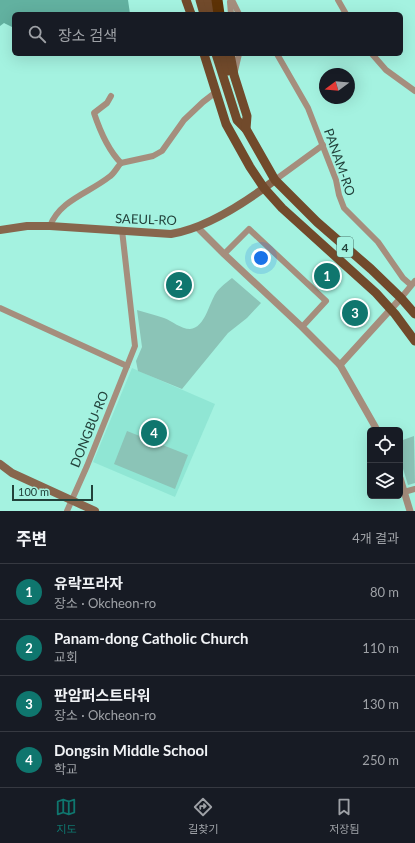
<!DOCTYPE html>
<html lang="ko">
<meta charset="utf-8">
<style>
body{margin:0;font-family:Lato,"Noto Sans KR",sans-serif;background:#20242c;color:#f1f3f6}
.controls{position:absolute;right:12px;bottom:12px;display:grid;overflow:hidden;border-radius:6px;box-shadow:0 4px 16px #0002}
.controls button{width:36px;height:36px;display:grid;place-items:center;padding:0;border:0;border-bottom:1px solid #363941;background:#171b24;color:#f1f3f6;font:20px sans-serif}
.compass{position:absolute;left:319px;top:68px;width:36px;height:36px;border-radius:50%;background:#171b24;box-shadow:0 4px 16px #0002;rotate:254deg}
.scale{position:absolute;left:12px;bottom:10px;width:81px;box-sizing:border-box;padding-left:4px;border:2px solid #22423b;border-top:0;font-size:11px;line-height:14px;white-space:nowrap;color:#22423b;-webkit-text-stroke:3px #a4f2e0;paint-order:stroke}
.you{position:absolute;left:261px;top:258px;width:14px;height:14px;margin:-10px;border:3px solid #fff;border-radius:50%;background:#1a73e8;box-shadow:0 0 0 6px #1a73e833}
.badge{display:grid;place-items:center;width:26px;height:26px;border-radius:50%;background:#0f766e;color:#fff;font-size:13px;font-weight:700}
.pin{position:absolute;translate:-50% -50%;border:2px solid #fff;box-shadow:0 1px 4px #0006}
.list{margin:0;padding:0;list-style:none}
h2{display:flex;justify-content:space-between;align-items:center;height:52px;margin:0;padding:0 16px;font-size:17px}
h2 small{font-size:13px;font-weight:400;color:#9ea1a6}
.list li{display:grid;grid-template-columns:26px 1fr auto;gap:12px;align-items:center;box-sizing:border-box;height:56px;padding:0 16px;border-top:1px solid #363941}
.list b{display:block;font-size:15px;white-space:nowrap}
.list p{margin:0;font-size:13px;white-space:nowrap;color:#9ea1a6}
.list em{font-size:13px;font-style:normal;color:#9ea1a6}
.icon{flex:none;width:22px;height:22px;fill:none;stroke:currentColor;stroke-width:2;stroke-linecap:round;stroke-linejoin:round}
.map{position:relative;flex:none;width:415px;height:511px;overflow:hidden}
.search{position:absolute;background:#171b24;box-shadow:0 4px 16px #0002;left:12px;right:12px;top:12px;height:44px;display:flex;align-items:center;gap:10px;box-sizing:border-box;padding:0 14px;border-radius:6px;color:#9ea1a6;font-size:15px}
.sheet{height:276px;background:#171b24}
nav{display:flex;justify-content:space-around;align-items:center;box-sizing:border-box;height:56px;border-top:1px solid #363941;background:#171b24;font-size:11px;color:#9ea1a6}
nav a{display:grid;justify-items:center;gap:2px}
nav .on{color:#0f766e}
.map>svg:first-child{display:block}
.built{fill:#90e6d4}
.green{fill:#8bc4b7}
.forest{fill:#62b1a0}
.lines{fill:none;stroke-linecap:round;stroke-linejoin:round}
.minor{stroke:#a58e7d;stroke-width:6}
.tertiary{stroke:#a58e7d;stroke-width:7}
.secondary{stroke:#87664d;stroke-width:8}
.primary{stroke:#714a2b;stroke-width:9}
.motorway{stroke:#5d3206;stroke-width:11}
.labels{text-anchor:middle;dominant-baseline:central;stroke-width:3.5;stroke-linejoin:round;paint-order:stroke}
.shield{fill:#a4f2e0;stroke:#49776c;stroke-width:1}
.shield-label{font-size:12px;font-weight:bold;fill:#22423b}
.street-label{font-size:13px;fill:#22423b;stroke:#a4f2e0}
</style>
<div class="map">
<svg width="415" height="511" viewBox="0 0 415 511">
<rect width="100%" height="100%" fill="#a4f2e0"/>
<polygon class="built" points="132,368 215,404 175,497 93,462"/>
<g class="green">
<path d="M232 278 261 303 247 318 228 333 182 389 138 371 136 361 142 347 137 310C146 313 156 315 164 318 172 321 181 329 190 329 205 328 209 303 216 293 220 287 227 282 232 278Z"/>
<polygon points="127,431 188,455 175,489 114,464"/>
<polygon points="414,436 415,483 408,485 400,459 400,441"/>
</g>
<polygon class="forest" points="0,0 128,0 130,14 14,14 14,28 4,23 0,26"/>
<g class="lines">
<g class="minor">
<polyline points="232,0 239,14"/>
<polyline points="338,0 346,14"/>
<polyline points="230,2 231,14"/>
<polyline points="277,54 308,108 336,180 339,195 344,208 378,242 403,278 411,285"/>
<polyline points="372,54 386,70 415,91"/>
<polyline points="235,71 239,54"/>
<path d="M111 96 107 103 94 113C100 131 108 150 121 163"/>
<polyline points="121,163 153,156 162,151 184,120 203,102 216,92"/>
<polyline points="275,180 323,145"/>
<path d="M50 226C60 200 89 193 109 177 114 174 117 167 121 163"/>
<polyline points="224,254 249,229 326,301 302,327"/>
<polyline points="401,298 415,281"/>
<polyline points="0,308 127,366"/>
<polyline points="404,492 415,489"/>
<polyline points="67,511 87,466 135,346 122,230"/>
</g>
<g class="tertiary">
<polyline points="197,227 224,254 302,327 340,365 377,430"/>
<polyline points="340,365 401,298"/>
<polyline points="400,478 410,511"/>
</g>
<g class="secondary">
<path d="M0 230 27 226H50L171 234C207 228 246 202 275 180"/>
<polyline points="0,464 12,473 95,511"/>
</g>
<g class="primary">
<polyline points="186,0 191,14"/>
<polyline points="200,0 204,14"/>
<polyline points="208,0 212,14"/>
<polyline points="204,54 226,124 250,167 264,188 282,208 376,293 395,314 415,341"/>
<polyline points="216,54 237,120 246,129"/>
<polyline points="223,54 228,71"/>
<polyline points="230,54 234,75 247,116 246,129 275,180 317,222 371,269 401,298 415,314"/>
</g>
<polyline class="motorway" points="217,0 219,14"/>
</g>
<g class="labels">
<rect class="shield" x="337" y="237" width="16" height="20" rx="3"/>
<g class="shield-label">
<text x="345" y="247">4</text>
</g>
<g class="street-label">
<text transform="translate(340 162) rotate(71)">PANAM-RO</text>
<text transform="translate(146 219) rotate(2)">SAEUL-RO</text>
<text transform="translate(89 429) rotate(-68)">DONGBU-RO</text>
</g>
</g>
</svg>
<div class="controls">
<button><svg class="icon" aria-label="locate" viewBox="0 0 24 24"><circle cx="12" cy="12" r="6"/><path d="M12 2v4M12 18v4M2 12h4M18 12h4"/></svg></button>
<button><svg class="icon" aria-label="layers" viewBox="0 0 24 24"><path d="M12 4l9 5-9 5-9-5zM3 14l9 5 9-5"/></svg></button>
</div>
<svg class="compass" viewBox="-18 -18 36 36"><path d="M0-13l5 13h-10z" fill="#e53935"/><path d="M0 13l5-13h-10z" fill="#9ea1a6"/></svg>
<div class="scale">100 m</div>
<div class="you"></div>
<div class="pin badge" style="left:327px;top:276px">1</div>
<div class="pin badge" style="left:179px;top:285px">2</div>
<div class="pin badge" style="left:355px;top:313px">3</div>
<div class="pin badge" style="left:154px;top:433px">4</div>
<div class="search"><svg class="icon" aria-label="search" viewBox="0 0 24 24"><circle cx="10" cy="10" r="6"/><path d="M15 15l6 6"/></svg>장소 검색</div>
</div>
<section class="sheet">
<h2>주변<small>4개 결과</small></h2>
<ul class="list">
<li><span class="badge">1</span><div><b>유락프라자</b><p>장소 · Okcheon-ro</p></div><em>80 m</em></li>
<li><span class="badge">2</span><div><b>Panam-dong Catholic Church</b><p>교회</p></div><em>110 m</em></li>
<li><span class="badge">3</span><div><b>판암퍼스트타워</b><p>장소 · Okcheon-ro</p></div><em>130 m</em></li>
<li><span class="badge">4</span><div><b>Dongsin Middle School</b><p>학교</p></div><em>250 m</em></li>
</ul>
</section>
<nav>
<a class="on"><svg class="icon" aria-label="map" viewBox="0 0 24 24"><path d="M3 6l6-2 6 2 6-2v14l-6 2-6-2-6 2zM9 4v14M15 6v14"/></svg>지도</a>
<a><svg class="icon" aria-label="directions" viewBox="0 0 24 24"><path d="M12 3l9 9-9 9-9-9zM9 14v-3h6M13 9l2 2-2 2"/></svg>길찾기</a>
<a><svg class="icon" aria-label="saved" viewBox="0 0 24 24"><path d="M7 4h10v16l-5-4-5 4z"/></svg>저장됨</a>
</nav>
